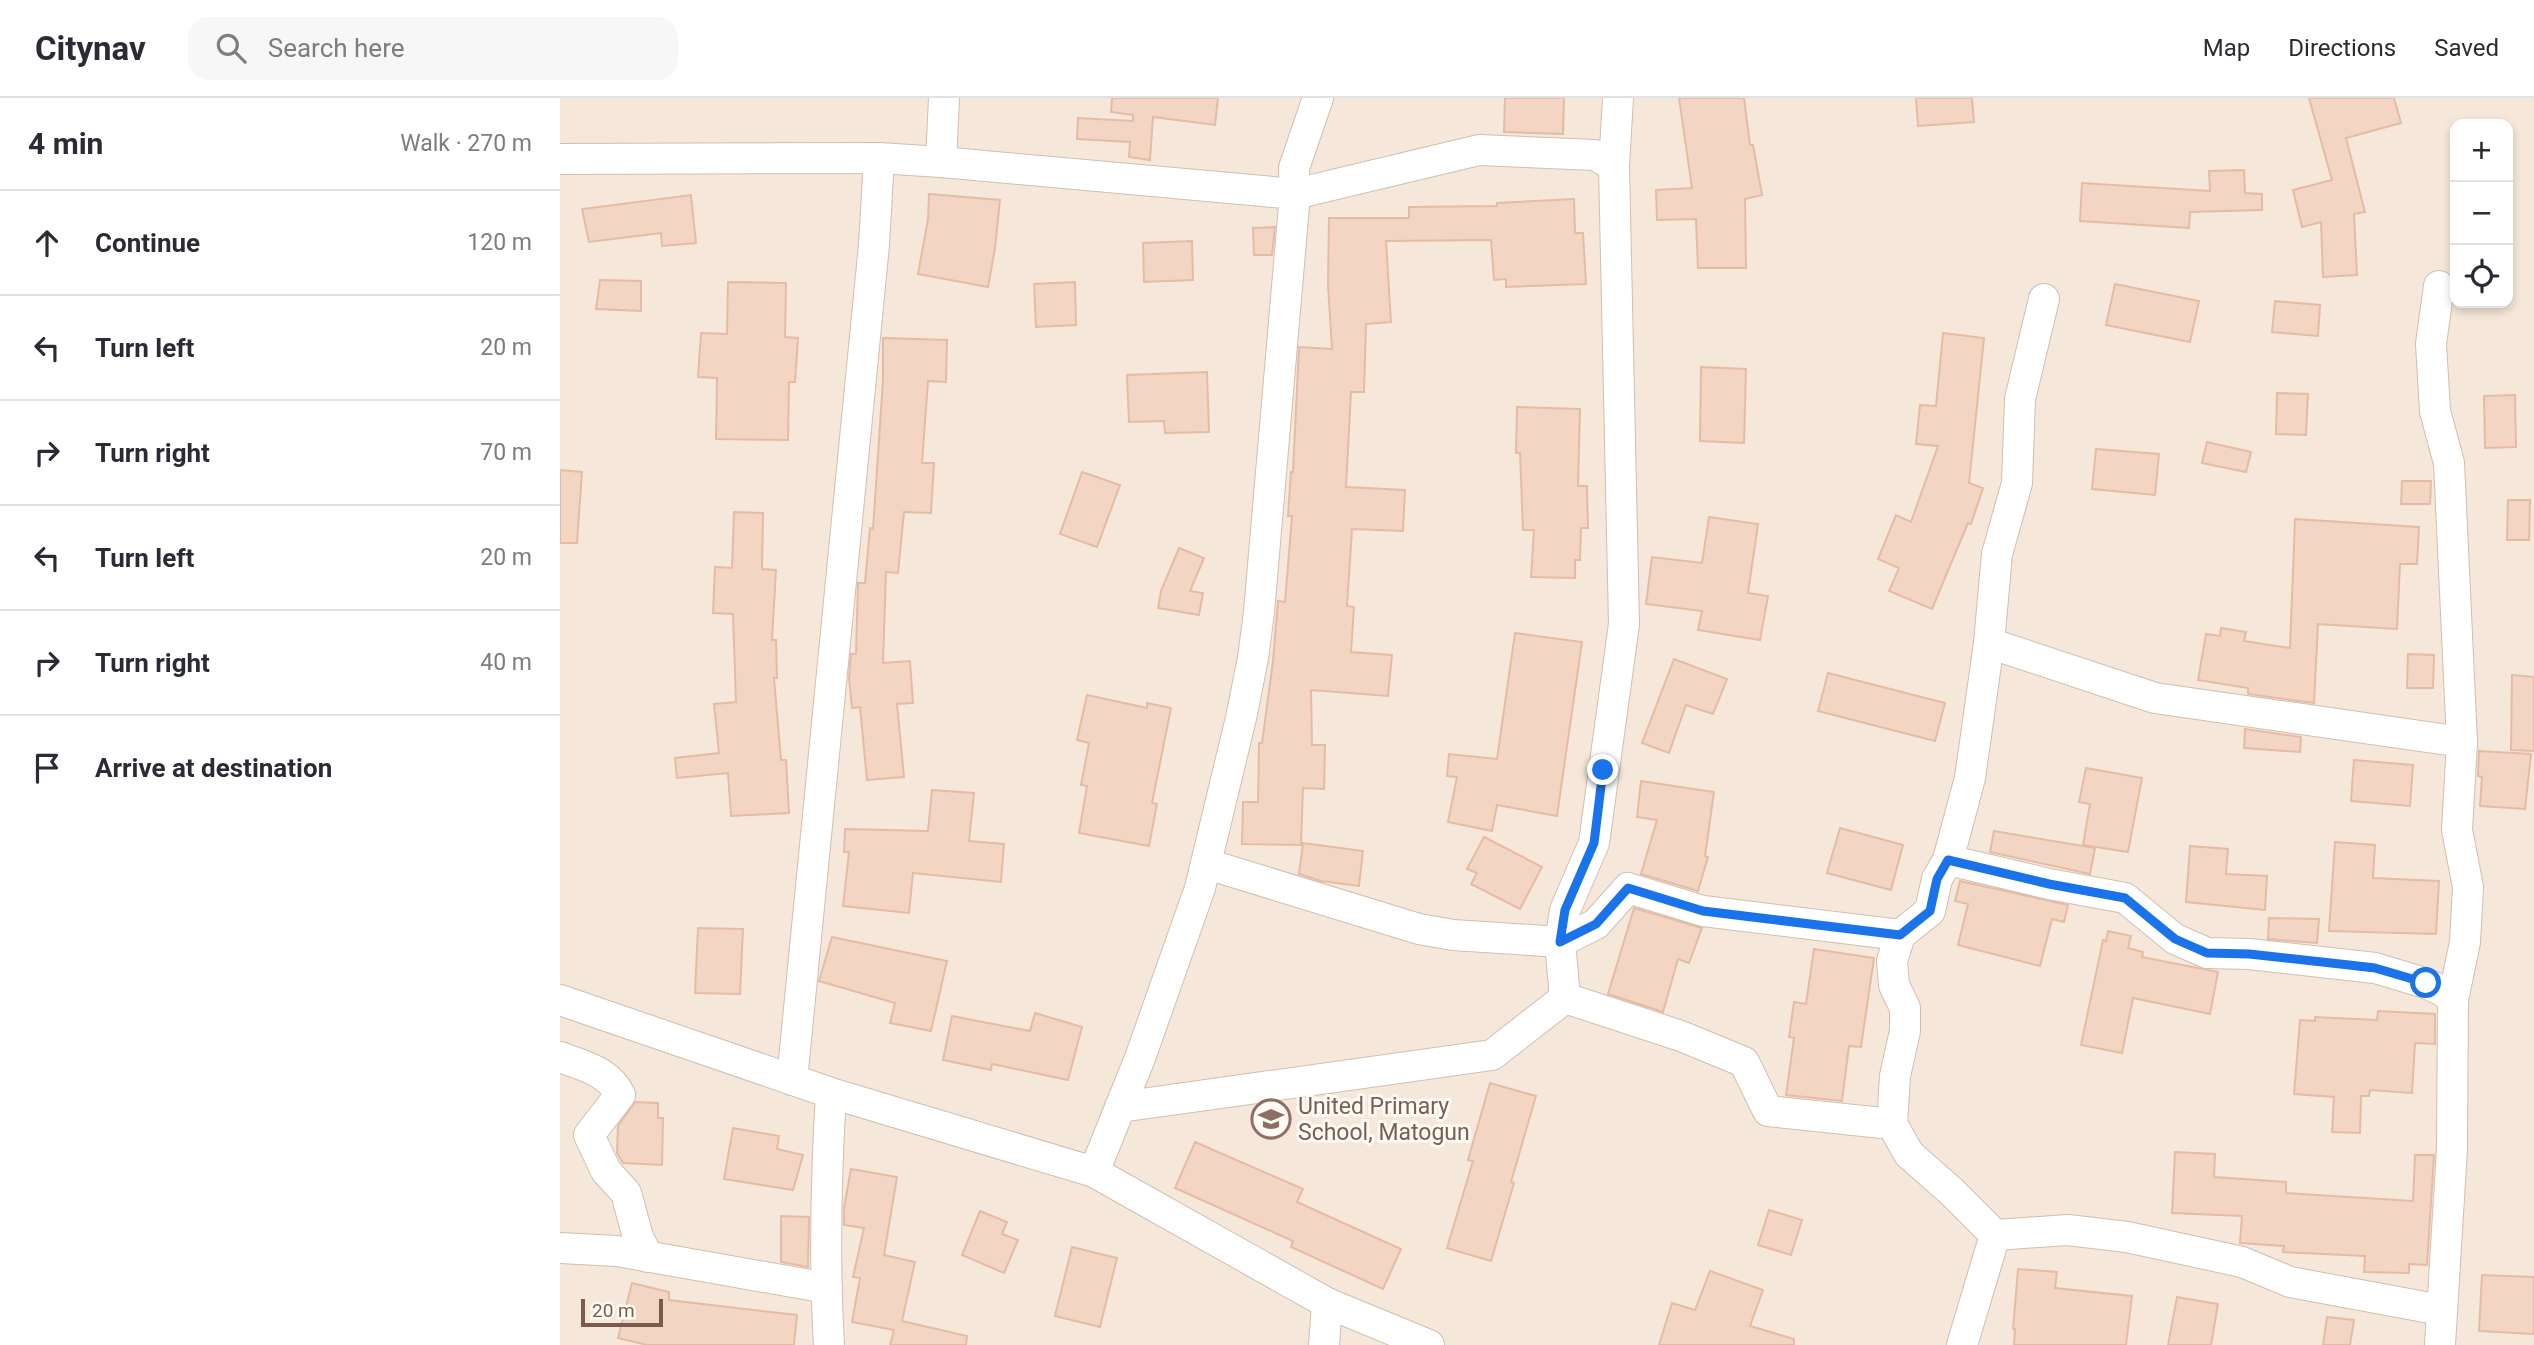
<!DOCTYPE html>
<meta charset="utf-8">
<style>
body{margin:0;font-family:Roboto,sans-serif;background:#f7f7f7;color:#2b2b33}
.controls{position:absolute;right:21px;top:21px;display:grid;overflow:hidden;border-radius:14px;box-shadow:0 4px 10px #0003}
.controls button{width:63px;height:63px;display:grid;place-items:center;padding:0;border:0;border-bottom:2px solid #e1e1e2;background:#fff;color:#2b2b33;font:35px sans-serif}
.scale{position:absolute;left:21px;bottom:18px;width:82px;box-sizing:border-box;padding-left:7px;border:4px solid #7a5c4d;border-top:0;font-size:19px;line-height:24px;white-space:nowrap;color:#7a5c4d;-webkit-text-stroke:5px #fffaf3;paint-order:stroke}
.stop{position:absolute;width:21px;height:21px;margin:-16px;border:5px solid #1a73e8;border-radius:50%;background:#fff}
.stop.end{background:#1a73e8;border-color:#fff;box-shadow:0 2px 7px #0008}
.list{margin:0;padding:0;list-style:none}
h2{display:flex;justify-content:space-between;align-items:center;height:91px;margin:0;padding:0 28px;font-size:30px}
h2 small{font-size:23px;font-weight:400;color:#7c7c81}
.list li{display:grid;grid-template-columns:46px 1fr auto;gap:21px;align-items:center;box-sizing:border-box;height:105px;padding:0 28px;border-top:2px solid #e1e1e2}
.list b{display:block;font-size:26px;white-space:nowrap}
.list em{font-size:23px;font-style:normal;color:#7c7c81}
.icon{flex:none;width:38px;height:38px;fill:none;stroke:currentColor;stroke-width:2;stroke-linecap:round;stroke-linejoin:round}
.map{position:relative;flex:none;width:1974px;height:1247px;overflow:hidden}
header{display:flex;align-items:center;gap:42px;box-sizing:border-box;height:98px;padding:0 35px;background:#fff;border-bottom:2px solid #e1e1e2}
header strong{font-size:33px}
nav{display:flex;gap:38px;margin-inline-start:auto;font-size:24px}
.search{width:490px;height:63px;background:#f7f7f7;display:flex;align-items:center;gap:18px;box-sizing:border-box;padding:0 24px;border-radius:21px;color:#7c7c81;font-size:26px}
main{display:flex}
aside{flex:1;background:#fff}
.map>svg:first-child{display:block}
.residential{fill:#f5e8da;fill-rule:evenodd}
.building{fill:#f3d5c3;stroke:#e6bba3;stroke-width:2}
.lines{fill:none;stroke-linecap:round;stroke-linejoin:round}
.minor-casing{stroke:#d1beb0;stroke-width:32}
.minor{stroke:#fff;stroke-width:30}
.route{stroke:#1a73e8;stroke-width:9}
.labels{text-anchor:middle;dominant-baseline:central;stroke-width:6;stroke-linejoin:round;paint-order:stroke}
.education-label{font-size:23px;fill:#785e54;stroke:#fffaf3;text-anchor:start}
</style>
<header>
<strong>Citynav</strong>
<div class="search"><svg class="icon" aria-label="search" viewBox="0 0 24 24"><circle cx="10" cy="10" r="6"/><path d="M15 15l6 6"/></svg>Search here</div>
<nav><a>Map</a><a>Directions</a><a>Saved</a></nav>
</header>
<main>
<aside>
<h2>4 min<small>Walk · 270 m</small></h2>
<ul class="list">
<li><svg class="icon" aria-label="ahead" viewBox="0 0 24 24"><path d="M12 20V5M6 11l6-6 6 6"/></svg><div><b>Continue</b></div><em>120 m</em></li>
<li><svg class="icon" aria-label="left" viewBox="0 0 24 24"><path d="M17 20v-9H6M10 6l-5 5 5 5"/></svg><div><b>Turn left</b></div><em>20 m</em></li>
<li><svg class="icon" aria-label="right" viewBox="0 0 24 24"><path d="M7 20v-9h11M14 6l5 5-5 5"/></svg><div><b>Turn right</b></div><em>70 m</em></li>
<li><svg class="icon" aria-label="left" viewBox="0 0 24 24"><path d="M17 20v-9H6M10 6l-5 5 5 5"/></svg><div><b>Turn left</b></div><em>20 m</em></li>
<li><svg class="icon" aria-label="right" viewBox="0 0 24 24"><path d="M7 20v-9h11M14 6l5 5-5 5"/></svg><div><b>Turn right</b></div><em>40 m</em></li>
<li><svg class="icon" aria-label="arrive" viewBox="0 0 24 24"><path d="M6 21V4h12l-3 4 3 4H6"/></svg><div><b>Arrive at destination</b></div></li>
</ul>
</aside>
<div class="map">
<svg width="1974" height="1247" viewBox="0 0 1974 1247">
<rect width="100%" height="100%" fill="#fdf6ec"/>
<path class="residential" d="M0 0H1974V1247H0ZM1895 26H1948V205H1895Z"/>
<g class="building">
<polygon points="552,0 658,0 655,27 593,19 590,62 569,59 570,44 517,41 518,20 573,23 573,17 551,14"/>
<polygon points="945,0 1004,0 1003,36 944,34"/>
<polygon points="1119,0 1184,0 1190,47 1193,47 1202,97 1185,101 1186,170 1138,170 1136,121 1097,122 1096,92 1132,90"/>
<polygon points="1356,0 1412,0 1414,24 1358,28"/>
<polygon points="1749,0 1834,0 1841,25 1786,40 1805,114 1794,116 1797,177 1763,179 1761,124 1742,129 1733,92 1772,82"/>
<polygon points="1684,72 1685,95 1702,96 1702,112 1630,114 1629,130 1520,123 1522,85 1650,93 1649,73"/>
<polygon points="369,96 440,102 435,150 428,189 358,176 368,121"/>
<polygon points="131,97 136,145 102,148 101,135 29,144 22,111"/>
<polygon points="1014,101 1015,135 1023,135 1026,186 946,189 946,181 934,182 931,142 826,143 831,224 806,226 804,294 791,294 786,389 845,392 843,433 792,431 787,508 794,509 791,554 832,557 828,598 751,592 752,647 765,647 764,691 743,690 741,747 682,746 683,704 698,704 699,645 702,645 713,563 718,503 725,504 732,418 728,418 731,374 733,374 739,249 772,251 768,187 769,120 849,120 849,109 937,108 937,105"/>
<polygon points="715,129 712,157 694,157 693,130"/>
<polygon points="632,143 633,182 584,184 583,145"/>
<polygon points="40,182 81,183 81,213 36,211"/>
<polygon points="168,184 226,185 225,239 238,240 235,284 229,284 228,342 156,341 157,280 138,279 141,235 167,236"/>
<polygon points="515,184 516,227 476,229 474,186"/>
<polygon points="1555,186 1639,203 1630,244 1546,227"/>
<polygon points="1715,203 1760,207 1758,238 1712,234"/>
<polygon points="1383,235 1424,240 1409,385 1423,390 1411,426 1408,425 1372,511 1329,493 1339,470 1318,461 1336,417 1351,424 1378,348 1356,346 1360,307 1376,308"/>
<polygon points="323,240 387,242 386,284 368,283 362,365 374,365 371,415 344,414 338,475 326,474 323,565 350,563 353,605 337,606 344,679 307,682 300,609 292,610 289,580 291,556 296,556 298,485 305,485 310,430 313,431 323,282"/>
<polygon points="1141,269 1186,271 1184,345 1140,343"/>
<polygon points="647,274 649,334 605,335 604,323 569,324 567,277"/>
<polygon points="1717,295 1748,296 1746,337 1716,336"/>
<polygon points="1955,297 1956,349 1925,350 1924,298"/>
<polygon points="957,309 1020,311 1018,388 1027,388 1028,430 1021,430 1020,462 1015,462 1015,480 971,479 974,432 963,432 960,355 956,355"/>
<polygon points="1647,344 1691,354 1686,374 1642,365"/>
<polygon points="1536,351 1599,356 1595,397 1532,391"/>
<polygon points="0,372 22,374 17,445 0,445"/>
<polygon points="522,374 560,387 537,449 500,436"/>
<polygon points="1842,383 1871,383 1870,406 1841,406"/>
<polygon points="1948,402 1970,402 1969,442 1947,442"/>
<polygon points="174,414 203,415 202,471 216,472 212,542 216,542 217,580 214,580 221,662 226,662 229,715 171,718 168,675 117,680 115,660 159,655 154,606 176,604 173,516 153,515 155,469 172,470"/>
<polygon points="1149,419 1198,426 1188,495 1208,498 1200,542 1138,532 1142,513 1086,506 1092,459 1142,465"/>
<polygon points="1735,421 1859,429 1857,466 1840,466 1837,531 1758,526 1754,605 1688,596 1688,590 1638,582 1646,536 1660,538 1661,530 1686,534 1684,543 1730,550"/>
<polygon points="619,450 644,460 630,493 643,495 639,517 598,510 601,493"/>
<polygon points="955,535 1022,544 997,718 937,707 932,733 888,724 897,679 887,678 889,656 937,661"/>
<polygon points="1848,556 1874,557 1873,590 1847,590"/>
<polygon points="1114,561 1167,581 1153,616 1126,607 1109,655 1082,645"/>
<polygon points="1268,575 1385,605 1375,643 1258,613"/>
<polygon points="1952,577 1974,579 1974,653 1951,652"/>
<polygon points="527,597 587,610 587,605 611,610 592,705 597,706 589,748 519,735 527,688 521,687 529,645 517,642"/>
<polygon points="1685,631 1741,639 1740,654 1684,650"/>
<polygon points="1919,653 1971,656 1965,711 1920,708 1922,679 1918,678"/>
<polygon points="1794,662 1853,667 1850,708 1791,703"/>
<polygon points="1526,670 1582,680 1568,754 1523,747 1530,706 1519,704"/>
<polygon points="1081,683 1154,694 1145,758 1148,759 1138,793 1081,776 1097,722 1077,719"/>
<polygon points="372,692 414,695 409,743 444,746 441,784 353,775 349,815 283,808 289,754 284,754 285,731 368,733"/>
<polygon points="1280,730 1343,747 1331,792 1267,775"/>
<polygon points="1434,733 1535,750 1530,776 1430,754"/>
<polygon points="924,739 982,769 960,811 911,786 917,775 907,771"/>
<polygon points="1775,744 1815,747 1813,780 1879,783 1876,836 1769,833"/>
<polygon points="743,745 803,753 799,788 761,783 739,776"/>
<polygon points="1630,748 1668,751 1666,776 1707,778 1705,812 1626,804"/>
<polygon points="1400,783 1508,807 1504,824 1492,821 1480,868 1398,847 1408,806 1395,803"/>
<polygon points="1074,810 1142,830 1129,865 1118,861 1103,914 1048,896"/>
<polygon points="1709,820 1759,821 1757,845 1708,841"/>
<polygon points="138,830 183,831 180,896 135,895"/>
<polygon points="1548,833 1571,838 1568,850 1583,854 1582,859 1658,874 1650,916 1573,900 1562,955 1521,947 1543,842 1546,843"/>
<polygon points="272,839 387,863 371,933 330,925 335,905 259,883"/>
<polygon points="1254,851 1314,860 1301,949 1289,948 1282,1003 1226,997 1234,940 1229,939 1234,904 1246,906"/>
<polygon points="1818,913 1875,916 1875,946 1855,945 1852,995 1810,992 1809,998 1801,998 1800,1035 1772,1034 1774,999 1734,996 1740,922 1755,923 1755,919 1817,922"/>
<polygon points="475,915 522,929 508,982 432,966 431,972 383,962 392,918 470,933"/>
<polygon points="930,985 976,998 951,1084 954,1085 931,1163 887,1150 913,1063 908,1062"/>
<polygon points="75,1004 98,1005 98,1020 103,1020 102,1067 63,1065 57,1055 58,1028"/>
<polygon points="173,1030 219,1038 217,1051 243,1057 233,1092 164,1081"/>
<polygon points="635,1044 743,1091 737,1104 841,1151 823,1191 731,1149 733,1143 615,1090"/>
<polygon points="1615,1054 1655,1056 1654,1079 1726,1084 1726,1095 1853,1103 1855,1057 1874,1057 1867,1167 1849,1166 1849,1175 1804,1174 1805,1158 1723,1154 1724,1148 1680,1145 1682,1118 1612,1115"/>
<polygon points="291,1071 337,1079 324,1157 355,1164 342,1223 407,1238 406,1247 330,1247 334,1232 292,1224 300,1180 293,1179 304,1130 284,1127 284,1110"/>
<polygon points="1209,1112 1242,1122 1231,1157 1198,1147"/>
<polygon points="420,1113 447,1124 442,1136 458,1142 444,1175 402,1157"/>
<polygon points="221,1118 249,1119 248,1169 221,1164"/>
<polygon points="512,1149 557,1160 540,1229 495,1218"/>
<polygon points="1458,1171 1497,1174 1495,1190 1572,1198 1566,1247 1454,1247 1455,1231 1453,1231"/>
<polygon points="1150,1173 1203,1192 1190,1228 1234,1241 1234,1247 1099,1247 1112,1205 1135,1212"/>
<polygon points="1922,1177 1974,1179 1974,1236 1919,1233"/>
<polygon points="72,1185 109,1194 109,1202 237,1217 234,1247 87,1247 58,1240"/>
<polygon points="1617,1199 1658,1206 1651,1247 1608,1247"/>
<polygon points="1767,1219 1794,1222 1790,1247 1763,1247"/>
</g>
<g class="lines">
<g class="minor-casing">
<g id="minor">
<polyline points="0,61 319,60 381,64 735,96 919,52 1035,57 1054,68"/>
<polyline points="381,64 384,0"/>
<polyline points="1879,188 1871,246 1875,313 1889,365 1902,644 1897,732 1908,789 1905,844 1893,902"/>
<polyline points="1484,201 1460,301 1457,385 1437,456 1429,545 1410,680 1388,762 1377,781 1370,813 1340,837 1332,863 1334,887 1345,910 1345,933 1335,978 1332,1026 1349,1056 1392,1094 1435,1137 1508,1132 1567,1139 1682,1164 1730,1184 1881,1212"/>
<polyline points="1429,545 1595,600 1902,644"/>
<polyline points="1388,762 1489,786 1565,800 1615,841 1647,855 1689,856 1815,870 1865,885 1883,893 1893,902 1892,1051 1880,1247"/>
<polyline points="647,766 859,831 893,837 1000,844 1036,826 1068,790 1143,813 1340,837"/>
<polyline points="1005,900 1121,938 1184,964 1208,1013 1332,1026"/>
<polyline points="0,902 271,995 534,1074 767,1205 869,1247"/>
<path d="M0 959C23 968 49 973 60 997L29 1037 46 1073 66 1095 78 1139 88 1159"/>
<polyline points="232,982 314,147 319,60"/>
<polyline points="560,1009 932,957 1005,900 1000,844 1005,812 1034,745 1064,526 1054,68 1058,0"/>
<polyline points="534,1074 580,960 640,790 681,620 693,560 699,514 735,96 734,70 758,0"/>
<polyline points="0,1150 57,1153 267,1190"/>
<path d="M269 1247C264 1163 266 1079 271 995"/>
<polyline points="764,1247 767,1205"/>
<polyline points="1402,1247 1435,1137"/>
</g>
</g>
<use href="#minor" class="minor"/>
</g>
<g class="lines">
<polyline class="route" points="1043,672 1034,745 1005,812 1000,844 1036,826 1068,790 1143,813 1340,837 1370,813 1377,781 1388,762 1489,786 1565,800 1615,841 1647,855 1689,856 1789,867 1815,870 1866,885"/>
</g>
<defs>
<g id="school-ring" transform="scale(2.0125)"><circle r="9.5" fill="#fffaf3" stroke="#8d6e63" stroke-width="1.5"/><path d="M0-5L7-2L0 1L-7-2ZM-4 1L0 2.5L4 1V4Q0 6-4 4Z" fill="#8d6e63"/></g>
</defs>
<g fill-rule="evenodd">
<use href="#school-ring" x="711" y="1021"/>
</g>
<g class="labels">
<g class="education-label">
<text x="738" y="1008">United Primary<tspan x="738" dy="26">School, Matogun</tspan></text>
</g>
</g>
</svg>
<div class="controls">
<button>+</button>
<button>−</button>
<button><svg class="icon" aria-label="locate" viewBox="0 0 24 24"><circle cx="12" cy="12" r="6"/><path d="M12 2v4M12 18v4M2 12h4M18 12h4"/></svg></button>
</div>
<div class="scale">20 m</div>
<div class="stop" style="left:1866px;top:885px"></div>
<div class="stop end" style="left:1043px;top:672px"></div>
</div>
</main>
